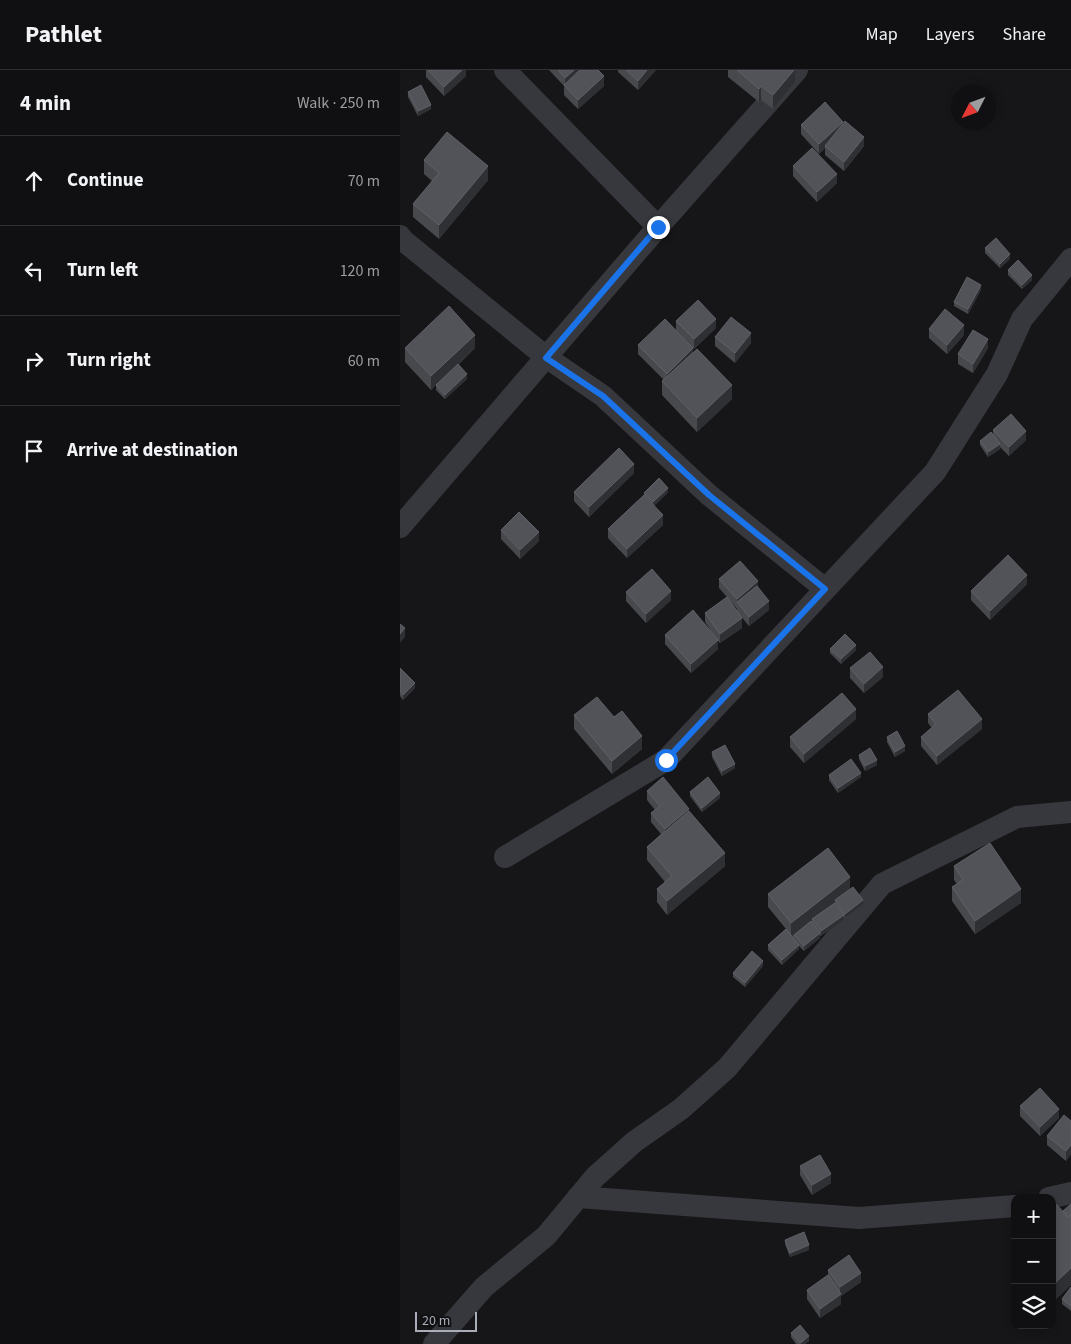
<!DOCTYPE html>
<meta charset="utf-8">
<style>
body{margin:0;font-family:"Source Sans 3",sans-serif;background:#19191b;color:#f1f3f6}
.controls{position:absolute;right:15px;bottom:15px;display:grid;overflow:hidden;border-radius:10px;box-shadow:0 2px 8px #0003}
.controls button{width:45px;height:45px;display:grid;place-items:center;padding:0;border:0;border-bottom:1px solid #303032;background:#101012;color:#f1f3f6;font:25px sans-serif}
.compass{position:absolute;left:551px;top:15px;width:45px;height:45px;border-radius:50%;background:#101012;box-shadow:0 2px 8px #0003;rotate:228deg}
.scale{position:absolute;left:15px;bottom:12px;width:62px;box-sizing:border-box;padding-left:5px;border:2px solid #a8adb8;border-top:0;font-size:14px;line-height:18px;white-space:nowrap;color:#a8adb8;-webkit-text-stroke:4px #111113;paint-order:stroke}
.stop{position:absolute;width:15px;height:15px;margin:-11px;border:4px solid #1a73e8;border-radius:50%;background:#fff}
.stop.end{background:#1a73e8;border-color:#fff;box-shadow:0 1px 5px #0008}
.list{margin:0;padding:0;list-style:none}
h2{display:flex;justify-content:space-between;align-items:center;height:65px;margin:0;padding:0 20px;font-size:21px}
h2 small{font-size:16px;font-weight:400;color:#9c9d9f}
.list li{display:grid;grid-template-columns:32px 1fr auto;gap:15px;align-items:center;box-sizing:border-box;height:90px;padding:0 20px;border-top:1px solid #303032}
.list b{display:block;font-size:19px;white-space:nowrap}
.list em{font-size:16px;font-style:normal;color:#9c9d9f}
.icon{flex:none;width:28px;height:28px;fill:none;stroke:currentColor;stroke-width:2;stroke-linecap:round;stroke-linejoin:round}
.map{position:relative;flex:none;width:671px;height:1274px;overflow:hidden}
header{display:flex;align-items:center;gap:30px;box-sizing:border-box;height:70px;padding:0 25px;background:#101012;border-bottom:1px solid #303032}
header strong{font-size:24px}
nav{display:flex;gap:28px;margin-inline-start:auto;font-size:18px}
main{display:flex}
aside{flex:1;background:#101012}
.map>svg:first-child{display:block}
.lines{fill:none;stroke-linecap:round;stroke-linejoin:round}
.minor{stroke:#37383d;stroke-width:22}
.wall{fill:#47494d;fill-rule:evenodd}
.shaded-wall{fill:#2f3033}
.building{fill:#525359;stroke:#5f6168}
.route{stroke:#1a73e8;stroke-width:6}
</style>
<header>
<strong>Pathlet</strong>
<nav><a>Map</a><a>Layers</a><a>Share</a></nav>
</header>
<main>
<aside>
<h2>4 min<small>Walk · 250 m</small></h2>
<ul class="list">
<li><svg class="icon" aria-label="ahead" viewBox="0 0 24 24"><path d="M12 20V5M6 11l6-6 6 6"/></svg><div><b>Continue</b></div><em>70 m</em></li>
<li><svg class="icon" aria-label="left" viewBox="0 0 24 24"><path d="M17 20v-9H6M10 6l-5 5 5 5"/></svg><div><b>Turn left</b></div><em>120 m</em></li>
<li><svg class="icon" aria-label="right" viewBox="0 0 24 24"><path d="M7 20v-9h11M14 6l5 5-5 5"/></svg><div><b>Turn right</b></div><em>60 m</em></li>
<li><svg class="icon" aria-label="arrive" viewBox="0 0 24 24"><path d="M6 21V4h12l-3 4 3 4H6"/></svg><div><b>Arrive at destination</b></div></li>
</ul>
</aside>
<div class="map">
<svg width="671" height="1274" viewBox="0 0 671 1274">
<rect width="100%" height="100%" fill="#161618"/>
<g class="lines">
<g class="minor">
<polyline points="105,0 258,157"/>
<polyline points="0,166 4,171 146,287 203,326 309,425 425,519"/>
<polyline points="0,457 258,157 397,0"/>
<polyline points="105,787 266,690 535,402 597,304 622,249 671,189"/>
<polyline points="178,1127 459,1148 615,1136"/>
<polyline points="649,1128 671,1123"/>
<polyline points="34,1274 84,1217 146,1166 195,1107 234,1072 281,1039 327,998 482,814 617,747 671,742"/>
</g>
</g>
<g class="wall">
<polygon points="26,0 66,0 66,6 44,26 26,7"/>
<polygon points="149,0 198,0 204,16 178,39 164,25 164,16"/>
<polygon points="218,0 256,0 238,20 218,2"/>
<polygon points="328,0 395,0 395,12 373,39 361,30 359,32 328,7"/>
<polygon points="8,22 31,39 18,46 8,27"/>
<polygon points="443,54 464,76 444,101 425,85 425,78 419,84 401,64 401,55"/>
<polygon points="24,90 88,110 39,169 13,147 13,134 32,111 24,104"/>
<polygon points="393,96 437,113 417,132 393,106"/>
<polygon points="585,178 610,189 600,198 585,183"/>
<polygon points="608,200 632,210 622,219 608,205"/>
<polygon points="581,220 568,244 554,236 554,232"/>
<polygon points="276,251 316,258 294,279 276,260"/>
<polygon points="529,259 564,265 547,284 529,268"/>
<polygon points="315,267 351,273 335,293 315,276"/>
<polygon points="238,275 293,282 332,329 297,362 262,325 262,311 264,310 238,284"/>
<polygon points="5,278 75,278 58,295 67,309 45,329 36,320 36,315 31,320 5,292"/>
<polygon points="588,278 573,303 558,294 558,284"/>
<polygon points="593,360 626,370 609,386 600,377 600,379 588,387 580,375 580,371 593,365"/>
<polygon points="234,403 189,447 174,431 174,422"/>
<polygon points="268,422 254,436 263,455 227,488 208,468 208,459 244,425 244,423"/>
<polygon points="101,460 139,471 120,489 101,469"/>
<path d="M319 509 358 517 369 540 349 556 339 544 342 558 320 573 318 571V579L291 603 265 574V565L311 561 305 552V543L327 527 319 518ZM327 527 337 539V541Z"/>
<polygon points="627,514 590,550 571,530 571,521"/>
<polygon points="226,522 271,530 246,553 226,531"/>
<polygon points="430,579 456,580 441,594 430,583"/>
<polygon points="0,598 15,618 3,630 0,626"/>
<polygon points="450,598 483,607 464,623 450,608"/>
<polygon points="528,644 582,659 537,695 521,676 521,667 532,658 528,653"/>
<polygon points="174,645 242,679 212,704 174,659"/>
<polygon points="456,649 404,693 390,677 390,667"/>
<polygon points="487,667 505,681 495,687 487,672"/>
<polygon points="312,682 335,698 322,706 312,687"/>
<polygon points="459,685 477,695 465,701 459,689"/>
<polygon points="429,705 461,707 438,723 429,710"/>
<polygon points="247,721 289,741 325,796 267,845 257,832 257,819 265,812 247,790 247,777 261,764 251,752 251,743 255,740 247,730"/>
<polygon points="290,722 320,728 302,742 290,726"/>
<polygon points="554,796 621,833 575,864 552,831 552,817 557,814 554,810"/>
<polygon points="450,819 463,835 445,848 444,847 444,850 420,866 420,868 404,881 399,876 399,879 382,895 368,880 368,875 386,859 368,837 368,824"/>
<polygon points="363,896 345,917 333,907 333,903"/>
<polygon points="620,1036 659,1048 640,1066 620,1046"/>
<polygon points="671,1051 671,1084 666,1091 647,1075 647,1066"/>
<polygon points="400,1096 431,1113 412,1125 400,1105"/>
<polygon points="671,1134 671,1215 654,1231 652,1230 652,1138 663,1141"/>
<polygon points="385,1170 409,1180 390,1187 385,1174"/>
<polygon points="428,1200 461,1212 441,1226 441,1234 420,1248 407,1229 407,1220 428,1206"/>
<polygon points="671,1217 671,1241 662,1234 662,1229"/>
<polygon points="391,1263 409,1271 405,1274 396,1274 391,1267"/>
</g>
<g class="shaded-wall">
<polygon points="62,0 66,0 66,6 44,26 44,17"/>
<polygon points="174,0 181,0 181,3 165,18 165,8"/>
<polygon points="247,0 256,0 238,20 238,11"/>
<polygon points="394,0 395,0 395,12 373,39 373,25"/>
<polygon points="204,6 204,16 178,39 178,30"/>
<polygon points="361,16 361,30 359,32 359,19"/>
<polygon points="31,35 31,39 18,46 18,41"/>
<polygon points="443,52 443,62 425,76 425,78 419,84 419,74"/>
<polygon points="464,67 464,76 444,101 444,92"/>
<polygon points="88,96 88,110 39,169 39,155"/>
<polygon points="437,104 437,113 417,132 417,122"/>
<polygon points="610,184 610,189 600,198 600,194"/>
<polygon points="632,205 632,210 622,219 622,215"/>
<polygon points="581,215 581,220 568,244 568,239"/>
<polygon points="316,249 316,258 294,279 294,269"/>
<polygon points="564,255 564,265 547,284 547,275"/>
<polygon points="351,263 351,273 335,293 335,283"/>
<polygon points="75,265 75,278 31,320 31,306"/>
<polygon points="588,269 588,278 573,303 573,294"/>
<polygon points="293,278 293,288 267,313 267,304"/>
<polygon points="67,304 67,309 45,329 45,325"/>
<polygon points="332,315 332,329 297,362 297,348"/>
<polygon points="626,361 626,370 609,386 609,377"/>
<polygon points="600,374 600,379 588,387 588,382"/>
<polygon points="234,394 234,403 189,447 189,437"/>
<polygon points="268,418 268,422 253,437 253,432"/>
<polygon points="263,445 263,455 227,488 227,479"/>
<polygon points="139,462 139,471 120,489 120,480"/>
<polygon points="627,505 627,514 590,550 590,541"/>
<polygon points="358,511 358,521 337,532 337,529"/>
<polygon points="271,521 271,530 246,553 246,544"/>
<polygon points="369,531 369,540 349,556 349,547"/>
<polygon points="342,548 342,558 320,573 320,564"/>
<polygon points="5,558 5,567 0,573 0,564"/>
<polygon points="318,570 318,579 291,603 291,594"/>
<polygon points="456,575 456,580 441,594 441,589"/>
<polygon points="483,597 483,607 464,623 464,614"/>
<polygon points="15,613 15,618 3,630 3,625"/>
<polygon points="456,639 456,649 404,693 404,684"/>
<polygon points="582,649 582,659 537,695 537,686"/>
<polygon points="242,666 242,679 212,704 212,691"/>
<polygon points="505,676 505,681 495,687 495,682"/>
<polygon points="477,690 477,695 465,701 465,696"/>
<polygon points="335,694 335,698 322,706 322,701"/>
<polygon points="461,703 461,707 438,723 438,718"/>
<polygon points="320,723 320,728 302,742 302,738"/>
<polygon points="289,739 289,748 265,769 265,759"/>
<polygon points="325,783 325,796 267,845 267,831"/>
<polygon points="450,807 450,821 435,830 435,833 412,849 412,851 391,867 391,853"/>
<polygon points="621,819 621,833 575,864 575,851"/>
<polygon points="463,830 463,835 445,848 445,844"/>
<polygon points="444,845 444,850 421,866 421,861"/>
<polygon points="420,863 420,868 404,881 404,876"/>
<polygon points="399,875 399,879 382,895 382,890"/>
<polygon points="363,891 363,896 345,917 345,913"/>
<polygon points="659,1039 659,1048 640,1066 640,1057"/>
<polygon points="671,1075 671,1084 666,1091 666,1081"/>
<polygon points="431,1104 431,1113 412,1125 412,1115"/>
<polygon points="409,1175 409,1180 390,1187 390,1183"/>
<polygon points="671,1198 671,1215 654,1231 654,1214"/>
<polygon points="461,1203 461,1212 441,1226 441,1234 420,1248 420,1239 440,1225 440,1217"/>
<polygon points="409,1266 409,1271 405,1274 400,1274"/>
</g>
<g class="building">
<polygon points="28,0 62,0 44,17"/>
<polygon points="158,0 174,0 165,8"/>
<polygon points="180,0 198,0 204,6 178,30 164,15"/>
<polygon points="226,0 247,0 238,11"/>
<polygon points="337,0 394,0 373,25 361,16 359,19"/>
<polygon points="21,15 31,35 18,41 8,22"/>
<polygon points="425,32 443,52 419,74 401,55"/>
<polygon points="445,51 464,67 444,92 425,76"/>
<polygon points="47,62 88,96 39,155 13,134 39,103 24,90"/>
<polygon points="412,78 437,104 417,122 393,96"/>
<polygon points="596,168 610,184 600,194 585,178"/>
<polygon points="618,190 632,205 622,215 608,200"/>
<polygon points="567,207 581,215 568,239 554,232"/>
<polygon points="298,230 316,249 294,269 276,251"/>
<polygon points="49,236 75,265 31,306 5,278"/>
<polygon points="545,239 564,255 547,275 529,259"/>
<polygon points="331,247 351,263 335,283 315,267"/>
<polygon points="265,249 293,278 267,304 238,275"/>
<polygon points="573,260 588,269 573,294 558,284"/>
<polygon points="297,279 332,315 297,348 262,311"/>
<polygon points="58,294 67,304 45,325 36,315"/>
<polygon points="611,344 626,361 609,377 593,360"/>
<polygon points="591,362 600,374 588,382 580,371"/>
<polygon points="219,378 234,394 189,437 174,422"/>
<polygon points="259,408 268,418 253,432 244,423"/>
<polygon points="244,425 263,445 227,479 208,459"/>
<polygon points="119,442 139,462 120,480 101,460"/>
<polygon points="608,485 627,505 590,541 571,521"/>
<polygon points="340,491 358,511 337,529 319,509"/>
<polygon points="252,499 271,521 246,544 226,522"/>
<polygon points="357,516 369,531 349,547 337,532"/>
<polygon points="327,527 342,548 320,564 305,543"/>
<polygon points="293,540 318,570 291,594 265,565"/>
<polygon points="0,554 5,558 0,564"/>
<polygon points="445,564 456,575 441,589 430,579"/>
<polygon points="470,582 483,597 464,614 450,598"/>
<polygon points="0,598 15,613 3,625 0,621"/>
<polygon points="558,620 582,649 537,686 521,667 536,654 528,644"/>
<polygon points="442,623 456,639 404,684 390,667"/>
<polygon points="197,627 214,647 222,641 242,666 212,691 174,645"/>
<polygon points="497,661 505,676 495,682 487,667"/>
<polygon points="325,675 335,694 322,701 312,682"/>
<polygon points="470,678 477,690 465,696 459,685"/>
<polygon points="451,689 461,703 438,718 429,705"/>
<polygon points="263,707 289,739 265,759 251,743 260,736 247,721"/>
<polygon points="308,707 320,723 302,738 290,722"/>
<polygon points="289,741 325,783 267,831 257,819 272,806 247,777"/>
<polygon points="590,773 621,819 575,851 552,817 563,810 554,796"/>
<polygon points="428,778 450,807 391,853 368,824"/>
<polygon points="453,817 463,830 445,844 435,830"/>
<polygon points="435,833 444,845 421,861 412,849"/>
<polygon points="411,851 420,863 404,876 394,865"/>
<polygon points="386,859 399,875 382,890 368,875"/>
<polygon points="352,881 363,891 345,913 333,903"/>
<polygon points="640,1018 659,1039 640,1057 620,1036"/>
<polygon points="664,1045 671,1051 671,1075 666,1081 647,1066"/>
<polygon points="420,1085 431,1104 412,1115 400,1096"/>
<polygon points="656,1134 668,1147 671,1144 671,1198 654,1214 652,1212 652,1193 654,1191 652,1190 652,1138"/>
<polygon points="671,1134 671,1144 668,1147 663,1141"/>
<polygon points="404,1162 409,1175 390,1183 385,1170"/>
<polygon points="449,1185 461,1203 440,1217 428,1200"/>
<polygon points="428,1205 441,1224 420,1239 407,1220"/>
<polygon points="671,1217 671,1236 662,1229"/>
<polygon points="400,1255 409,1266 400,1273 391,1263"/>
</g>
<g class="lines">
<polyline class="route" points="258,157 146,288 203,326 309,425 425,519 266,690"/>
</g>
</svg>
<div class="controls">
<button>+</button>
<button>−</button>
<button><svg class="icon" aria-label="layers" viewBox="0 0 24 24"><path d="M12 4l9 5-9 5-9-5zM3 14l9 5 9-5"/></svg></button>
</div>
<svg class="compass" viewBox="-18 -18 36 36"><path d="M0-13l5 13h-10z" fill="#e53935"/><path d="M0 13l5-13h-10z" fill="#9c9d9f"/></svg>
<div class="scale">20 m</div>
<div class="stop" style="left:266px;top:690px"></div>
<div class="stop end" style="left:258px;top:157px"></div>
</div>
</main>
